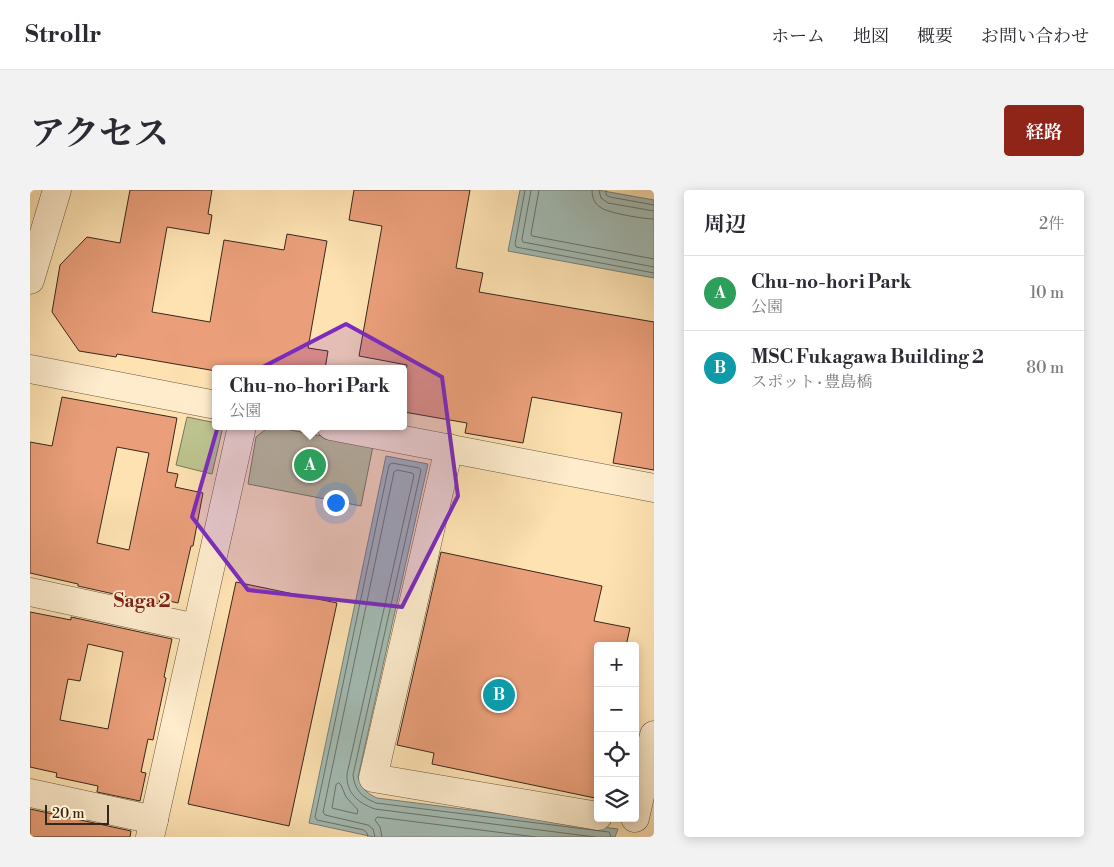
<!DOCTYPE html>
<html lang="ja">
<meta charset="utf-8">
<style>
body{margin:0;font-family:"Libre Bodoni","Noto Serif JP",serif;background:#f2f2f3;color:#2b2b33}
.controls{position:absolute;right:15px;bottom:15px;display:grid;overflow:hidden;border-radius:5px;box-shadow:0 2px 12px #0003}
.controls button{width:45px;height:45px;display:grid;place-items:center;padding:0;border:0;border-bottom:1px solid #e1e1e2;background:#fff;color:#2b2b33;font:25px sans-serif}
.scale{position:absolute;left:15px;bottom:12px;width:64px;box-sizing:border-box;padding-left:5px;border:2px solid #36271d;border-top:0;font-size:14px;line-height:18px;white-space:nowrap;color:#36271d;-webkit-text-stroke:4px #feeccd;paint-order:stroke}
.you{position:absolute;left:305px;top:312px;width:18px;height:18px;margin:-12px;border:4px solid #fff;border-radius:50%;background:#1a73e8;box-shadow:0 0 0 8px #1a73e833}
.badge{display:grid;place-items:center;width:32px;height:32px;border-radius:50%;background:#8f2418;color:#fff;font-size:16px;font-weight:700}
.pin{position:absolute;translate:-50% -50%;border:2px solid #fff;box-shadow:0 1px 5px #0006}
.popup{position:absolute;left:182px;top:175px;width:195px;height:65px;box-sizing:border-box;display:grid;place-content:center;border-radius:5px;background:#fff;filter:drop-shadow(0 1px 4px #0005);font-size:16px;white-space:nowrap;color:#7c7c81}
.popup b{font-size:19px;color:#2b2b33}
.popup::after{content:'';position:absolute;left:50%;top:100%;margin-left:-10px;border:10px solid transparent;border-top-color:#fff}
.list{margin:0;padding:0;list-style:none}
h2{display:flex;justify-content:space-between;align-items:center;height:65px;margin:0;padding:0 20px;font-size:21px}
h2 small{font-size:16px;font-weight:400;color:#7c7c81}
.list li{display:grid;grid-template-columns:32px 1fr auto;gap:15px;align-items:center;box-sizing:border-box;height:75px;padding:0 20px;border-top:1px solid #e1e1e2}
.list b{display:block;font-size:19px;white-space:nowrap}
.list p{margin:0;font-size:16px;white-space:nowrap;color:#7c7c81}
.list em{font-size:16px;font-style:normal;color:#7c7c81}
.icon{flex:none;width:28px;height:28px;fill:none;stroke:currentColor;stroke-width:2;stroke-linecap:round;stroke-linejoin:round}
.map{position:relative;flex:none;width:624px;height:647px;overflow:hidden;border-radius:5px}
header{display:flex;align-items:center;gap:30px;box-sizing:border-box;height:70px;padding:0 25px;background:#fff;border-bottom:1px solid #e1e1e2}
header strong{font-size:24px}
nav{display:flex;gap:28px;margin-inline-start:auto;font-size:18px}
.intro{display:flex;align-items:center;justify-content:space-between;box-sizing:border-box;height:120px;padding:0 30px}
h1{margin:0;font-size:35px}
.button{padding:12px 22px;border-radius:5px;background:#8f2418;color:#fff;font-size:18px;font-weight:700}
main{display:flex;gap:30px;padding:0 30px}
aside{flex:1;background:#fff;border-radius:5px;box-shadow:0 2px 12px #0003}
.map>svg:first-child{display:block}
.green{fill:#bdc48f;stroke:#7a7656}
.water{fill:#a3bcb5;stroke:#778078}
.lines{fill:none;stroke-linecap:round;stroke-linejoin:round}
.shore{stroke:#6c7269;stroke-width:1}
.building{fill:#ea9f7a;stroke:#36271d;fill-rule:evenodd}
.minor-casing{stroke:#685642;stroke-width:29}
.minor{stroke:#feeccd;stroke-width:28}
.marked{fill:#7b2cbf;fill-opacity:0.2;stroke:#7b2cbf;stroke-width:4;stroke-linejoin:round}
.labels{text-anchor:middle;dominant-baseline:central;stroke-width:4;stroke-linejoin:round;paint-order:stroke}
.neighbourhood-label{font-size:19px;font-weight:bold;fill:#7a1f14;stroke:#feeccd}
</style>
<header>
<strong>Strollr</strong>
<nav><a>ホーム</a><a>地図</a><a>概要</a><a>お問い合わせ</a></nav>
</header>
<div class="intro"><h1>アクセス</h1><a class="button">経路</a></div>
<main>
<div class="map">
<svg width="624" height="647" viewBox="0 0 624 647">
<rect width="100%" height="100%" fill="#fee2b2"/>
<filter id="stains"><feTurbulence type="fractalNoise" baseFrequency=".004" numOctaves="4"/><feColorMatrix values="0 0 0 0 .2 0 0 0 0 .09 0 0 0 0 .02 0 0 0 .5 -.17"/></filter>
<radialGradient id="worn" r=".72"><stop offset=".6" stop-color="#630" stop-opacity="0"/><stop offset="1" stop-color="#630" stop-opacity=".3"/></radialGradient>
<g class="green">
<polygon points="157,227 186,233 186,236 189,236 192,241 182,284 146,275"/>
<polygon points="240,236 343,256 331,316 218,294 226,247"/>
</g>
<g class="water">
<polygon points="490,0 568,0 624,10 624,88 478,61"/>
<path d="M356 266 398 274 328 587C332 598 336 603 347 608L588 639 585 647H344L279 633Z"/>
</g>
<g class="lines">
<g class="shore">
<polyline points="495,0 485,54 486,57 624,83"/>
<polyline points="501,0 492,49 493,52 624,77"/>
<polyline points="509,0 501,44 502,46 624,69"/>
<path d="M562 0C562 7 564 13 570 17 577 23 614 29 624 29"/>
<polyline points="569,0 571,8 578,13 624,21"/>
<polyline points="576,0 576,5 580,7 624,15"/>
<polygon points="309,593 311,595 316,607 328,620 327,624 302,618 306,595"/>
<path d="M338 647 337 643 334 640 287 630 285 627 359 275 362 273 389 278 391 280 323 585C325 601 332 607 346 613L579 642 580 644 581 647"/>
<path d="M345 647 343 639 338 635 295 625 293 622 364 282 367 280 382 283 384 285 317 584C316 603 328 613 345 619L565 647"/>
<polyline points="352,647 350,637 345,630 347,627 506,647"/>
</g>
</g>
<g class="building">
<polygon points="100,0 182,0 178,24 182,25 179,44 137,37 122,122 180,132 194,50 254,60 257,44 297,51 278,158 298,161 295,179 186,179 186,181 87,164 86,167 49,161 22,122 30,75 57,47 90,53"/>
<polygon points="324,0 440,0 426,78 453,83 449,102 624,132 624,280 583,273 592,223 502,207 493,253 435,243 437,233 374,222 374,193 377,175 329,166 352,36 319,30"/>
<path d="M32 207 147 228 137 282 148 284 145 297 173 303 163 356H161L148 413 130 409 129 414 48 396V394L0 383V252L22 256ZM87 257 119 263 99 360 67 353Z"/>
<polygon points="411,362 572,396 564,431 600,438 596,456 568,456 568,593 565,608 402,574 404,563 367,555"/>
<polygon points="206,392 307,413 259,636 158,614"/>
<path d="M0 422 41 430V427L142 449 134 487 136 488 123 550 118 549 111 582 116 583 110 611 67 602 68 596 26 587 27 583 0 577ZM58 454 93 462 78 539 30 530 38 489 50 491Z"/>
<polygon points="0,619 101,641 100,647 0,647"/>
</g>
<g class="lines">
<g class="minor-casing">
<g id="minor">
<polyline points="0,90 27,0"/>
<polyline points="0,179 186,215"/>
<polyline points="301,236 624,298"/>
<polyline points="419,258 343,588 568,626"/>
<polyline points="0,402 166,438"/>
<polyline points="0,603 124,630"/>
<polyline points="605,628 624,545"/>
<polyline points="120,647 212,236"/>
</g>
</g>
<use href="#minor" class="minor"/>
</g>
<path class="marked" d="M316 134 412 187 428 306 372 417 218 400 162 327 200 194Z"/>
<g class="labels">
<g class="neighbourhood-label">
<text x="112" y="411">Saga 2</text>
</g>
</g>
<rect width="100%" height="100%" filter="url(#stains)"/>
<rect width="100%" height="100%" fill="url(#worn)"/>
</svg>
<div class="controls">
<button>+</button>
<button>−</button>
<button><svg class="icon" aria-label="locate" viewBox="0 0 24 24"><circle cx="12" cy="12" r="6"/><path d="M12 2v4M12 18v4M2 12h4M18 12h4"/></svg></button>
<button><svg class="icon" aria-label="layers" viewBox="0 0 24 24"><path d="M12 4l9 5-9 5-9-5zM3 14l9 5 9-5"/></svg></button>
</div>
<div class="scale">20 m</div>
<div class="you"></div>
<div class="pin badge" style="left:280px;top:275px;background:#2e9e5b">A</div>
<div class="popup"><b>Chu-no-hori Park</b>公園</div>
<div class="pin badge" style="left:469px;top:505px;background:#0f9aa8">B</div>
</div>
<aside>
<h2>周辺<small>2件</small></h2>
<ul class="list">
<li><span class="badge" style="background:#2e9e5b">A</span><div><b>Chu-no-hori Park</b><p>公園</p></div><em>10 m</em></li>
<li><span class="badge" style="background:#0f9aa8">B</span><div><b>MSC Fukagawa Building 2</b><p>スポット · 豊島橋</p></div><em>80 m</em></li>
</ul>
</aside>
</main>
